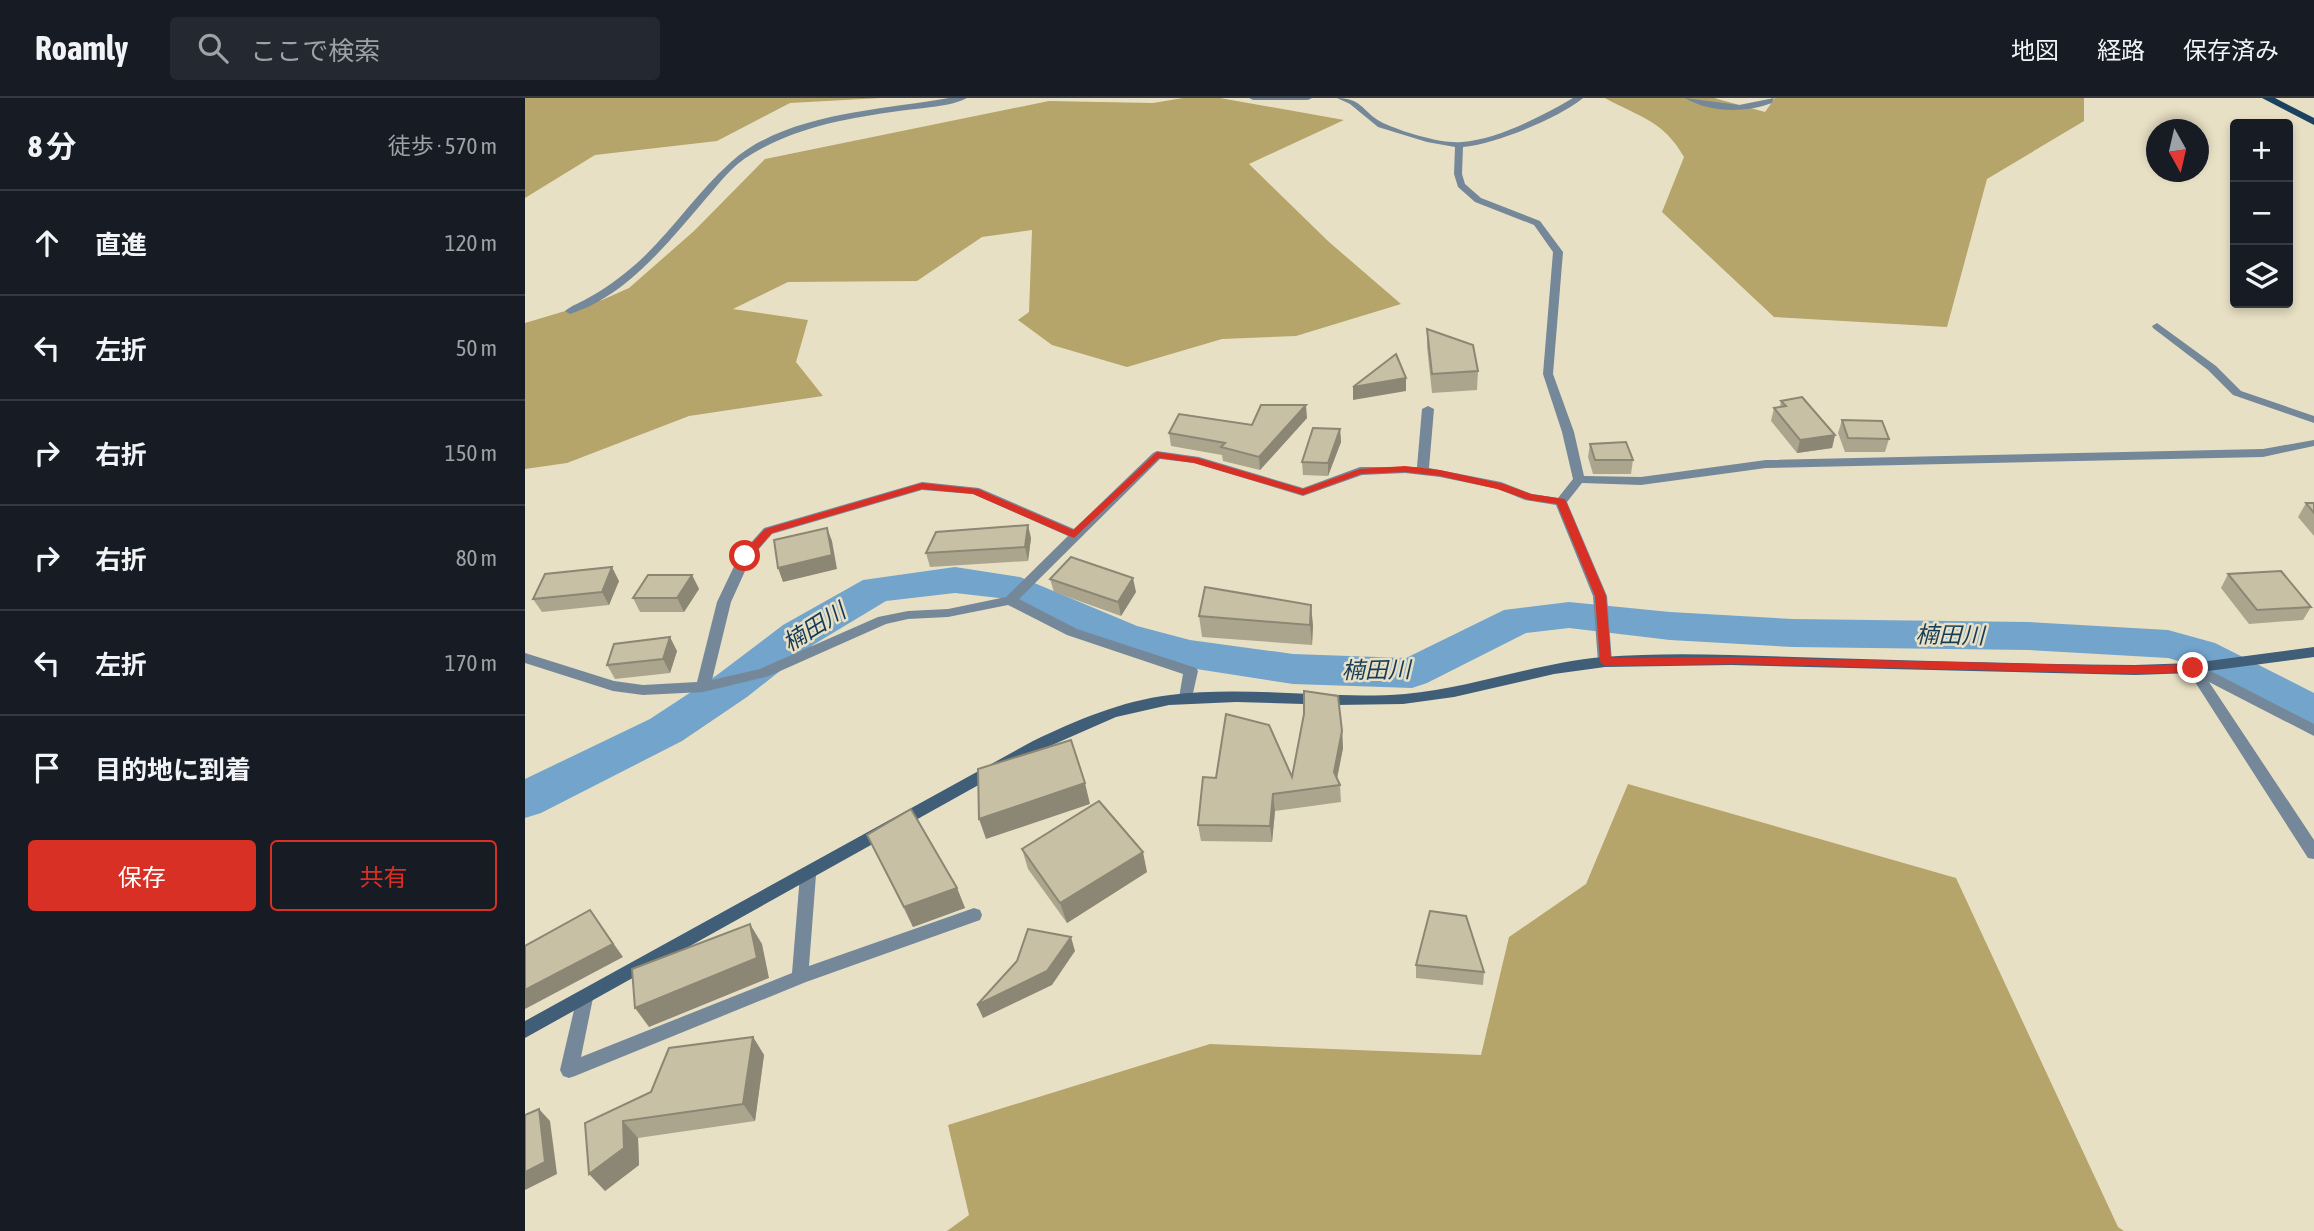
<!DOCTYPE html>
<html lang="ja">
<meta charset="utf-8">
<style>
body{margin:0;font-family:"Asap Condensed","Noto Sans JP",sans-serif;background:#242831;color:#f1f3f6}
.controls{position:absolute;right:21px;top:21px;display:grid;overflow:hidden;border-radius:7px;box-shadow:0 4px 10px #0003}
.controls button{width:63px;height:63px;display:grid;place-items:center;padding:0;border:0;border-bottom:2px solid #363941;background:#171b24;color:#f1f3f6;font:35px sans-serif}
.compass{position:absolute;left:1621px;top:21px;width:63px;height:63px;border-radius:50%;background:#171b24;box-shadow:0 4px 10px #0003;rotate:172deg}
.stop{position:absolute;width:21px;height:21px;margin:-16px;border:5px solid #d93025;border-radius:50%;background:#fff}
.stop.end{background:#d93025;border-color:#fff;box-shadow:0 2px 7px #0008}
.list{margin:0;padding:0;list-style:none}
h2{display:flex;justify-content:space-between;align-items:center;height:91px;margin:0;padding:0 28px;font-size:30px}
h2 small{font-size:23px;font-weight:400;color:#9ea1a6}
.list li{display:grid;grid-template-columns:46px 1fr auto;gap:21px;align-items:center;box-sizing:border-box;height:105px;padding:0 28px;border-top:2px solid #363941}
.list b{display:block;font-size:26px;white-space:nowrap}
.list em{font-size:23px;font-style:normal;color:#9ea1a6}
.actions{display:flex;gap:14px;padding:21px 28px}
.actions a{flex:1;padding:16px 0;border:2px solid #d93025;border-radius:7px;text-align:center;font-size:24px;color:#d93025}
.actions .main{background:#d93025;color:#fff}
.icon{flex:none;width:38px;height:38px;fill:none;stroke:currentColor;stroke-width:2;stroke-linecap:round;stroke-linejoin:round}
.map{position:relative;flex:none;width:1789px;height:1133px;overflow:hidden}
header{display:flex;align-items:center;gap:42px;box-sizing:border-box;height:98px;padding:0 35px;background:#171b24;border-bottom:2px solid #363941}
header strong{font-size:33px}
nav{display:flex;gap:38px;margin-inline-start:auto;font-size:24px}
.search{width:490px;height:63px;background:#242831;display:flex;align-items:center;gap:18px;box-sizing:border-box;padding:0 24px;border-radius:7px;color:#9ea1a6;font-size:26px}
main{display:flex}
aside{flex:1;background:#171b24}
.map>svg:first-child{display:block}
.forest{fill:#b5a56b}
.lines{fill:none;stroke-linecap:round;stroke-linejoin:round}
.river{fill:#73a4cc;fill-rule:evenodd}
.street{fill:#748899;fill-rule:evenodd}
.secondary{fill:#405e77;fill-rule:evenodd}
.primary{fill:#1a415e;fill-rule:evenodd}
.wall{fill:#aca58e}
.shaded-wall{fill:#8c8674}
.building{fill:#c8c0a5;stroke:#8c8674;stroke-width:2}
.route{fill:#d93025}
.labels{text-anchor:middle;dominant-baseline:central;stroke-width:5;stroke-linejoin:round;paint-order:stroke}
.water-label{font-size:23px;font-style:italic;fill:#163c58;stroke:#e8e0c4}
</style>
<header>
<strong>Roamly</strong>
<div class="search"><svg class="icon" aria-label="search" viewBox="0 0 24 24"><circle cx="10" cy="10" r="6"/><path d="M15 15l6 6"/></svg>ここで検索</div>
<nav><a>地図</a><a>経路</a><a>保存済み</a></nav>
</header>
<main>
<aside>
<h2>8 分<small>徒歩 · 570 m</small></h2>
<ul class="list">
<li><svg class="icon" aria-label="ahead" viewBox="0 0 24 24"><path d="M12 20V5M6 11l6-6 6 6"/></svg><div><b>直進</b></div><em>120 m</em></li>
<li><svg class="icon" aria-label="left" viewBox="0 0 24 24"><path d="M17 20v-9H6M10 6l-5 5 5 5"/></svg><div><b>左折</b></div><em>50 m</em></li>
<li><svg class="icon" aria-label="right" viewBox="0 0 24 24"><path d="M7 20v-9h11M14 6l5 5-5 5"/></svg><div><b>右折</b></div><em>150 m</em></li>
<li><svg class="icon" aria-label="right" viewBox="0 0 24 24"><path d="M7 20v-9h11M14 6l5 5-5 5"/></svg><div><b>右折</b></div><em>80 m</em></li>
<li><svg class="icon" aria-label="left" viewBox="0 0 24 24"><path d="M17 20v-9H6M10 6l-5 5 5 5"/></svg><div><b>左折</b></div><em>170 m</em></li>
<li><svg class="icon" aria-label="arrive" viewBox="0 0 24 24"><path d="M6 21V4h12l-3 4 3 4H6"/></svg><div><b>目的地に到着</b></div></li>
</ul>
<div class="actions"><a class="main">保存</a><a>共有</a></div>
</aside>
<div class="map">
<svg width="1789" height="1133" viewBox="0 0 1789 1133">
<rect width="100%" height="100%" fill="#e8e0c4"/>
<g class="forest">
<polygon points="0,0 356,0 265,5 192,43 70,57 0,100"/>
<polygon points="658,0 695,0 819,22 724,66 804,144 876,206 771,238 697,241 602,269 527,247 493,222 504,214 507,132 457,139 392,183 263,184 208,211 283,222 271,264 298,298 164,318 42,365 0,371 0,225 77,202 104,190 169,133 240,61 524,3 628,5"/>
<path d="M1080 0H1189L1240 14 1250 0H1559V23L1462 81 1422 229 1249 219 1137 114 1159 59C1138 22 1114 19 1080 0Z"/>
<polygon points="1103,686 1431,780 1593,1129 1599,1133 422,1133 444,1117 423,1027 685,946 956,957 984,839 1061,786"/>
</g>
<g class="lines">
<polygon class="river" points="430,469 495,479 612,528 665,542 768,556 881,560 979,512 1044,504 1145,514 1268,521 1503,524 1643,532 1690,545 1789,595 1789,630 1774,625 1660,565 1643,560 1503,552 1268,549 1145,542 1044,530 1001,535 902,585 887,590 768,586 665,570 584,548 474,500 430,495 361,503 288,547 222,599 157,643 16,715 0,720 0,681 125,621 192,577 258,527 338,482"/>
<g class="street">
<path d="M424 0H442C426 9 393 10 374 13 323 20 272 29 227 56 207 67 193 87 178 104 141 147 101 198 45 216L40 213C47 207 55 205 63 200 80 191 96 179 111 166 146 135 171 95 206 64 260 15 356 12 424 0Z"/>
<polygon points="724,0 787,0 783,2 728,2"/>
<path d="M812 0C838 0 838 15 858 25 878 34 916 46 937 44 972 42 1019 17 1048 0H1058C1034 20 970 46 938 49L937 76 940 86 956 100 1015 123 1038 154 1028 276 1049 334 1059 378 1116 379 1241 362 1738 351 1789 342V348L1738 359 1241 370 1116 387 1057 385 1042 404 1082 498 1087 564 1080 569 1073 564 1068 498 1031 407 1000 402 973 391 915 379 880 375 837 377 778 398 669 365 635 361 494 501 552 531 671 570 673 573 666 604 661 605 654 600 658 576 542 537 483 507 423 519 383 521 361 526 244 578 178 594 118 597 88 593 0 565V555L89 583 118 587 172 584 192 504 214 458 239 430 397 384 454 390 549 431 628 355 632 353 674 359 778 390 835 369H892L897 311 903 308 909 311 904 370 976 384 1007 396 1033 400 1048 381 1037 334 1018 276 1028 154 1009 127 950 104 933 89 929 76 930 49 902 44 853 29 825 6ZM397 392 448 396 543 438 481 499 423 511 383 513 353 519 235 571 187 582 206 504 226 460 247 436Z"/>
<path d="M1160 0 1214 7 1249 0 1247 5C1220 15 1185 15 1160 0Z"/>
<polygon points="1632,225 1691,268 1716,293 1789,318 1789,325 1708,297 1683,272 1628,230 1627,228"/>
<polygon points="1670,565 1789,626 1789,638 1684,584 1789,742 1789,761 1783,760 1663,573 1661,570 1663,567"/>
<polygon points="283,770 289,772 291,777 284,868 449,810 455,812 457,817 455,822 281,884 50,978 44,980 38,978 35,972 53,895 59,892 65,895 68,900 56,959 267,875 275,777 277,772"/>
</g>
<path class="secondary" d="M1789 549V559L1668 575 1610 577 1206 567 1080 569 1029 576 929 599 878 606 811 607 711 604 644 607 591 619 518 651 0 940V923L508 643C552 622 596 603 645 597 723 587 802 602 880 596 947 590 1011 565 1078 559 1152 553 1228 558 1302 560 1405 563 1507 566 1610 567L1668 565Z"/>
<polygon class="primary" points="1737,0 1750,0 1789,20 1789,27"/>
</g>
<g class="wall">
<polygon points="902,231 953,273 952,292 907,295 902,249"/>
<polygon points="1256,303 1310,337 1307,350 1272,355 1246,323 1249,310 1255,309"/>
<polygon points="782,320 735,372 698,363 697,357 646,348 644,335 727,327"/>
<polygon points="1317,322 1364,341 1360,354 1320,354 1313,335"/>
<polygon points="815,331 816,344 803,378 778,377 777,364"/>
<polygon points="1065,346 1108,362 1106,376 1068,376 1063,359"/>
<polygon points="1781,405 1789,405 1789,438 1773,419"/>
<polygon points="506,440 503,463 405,469 401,455"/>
<polygon points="1703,476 1786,509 1778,522 1724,526 1696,490"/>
<polygon points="167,477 174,491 159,514 115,514 108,500"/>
<polygon points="525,481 611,494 596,518 529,494"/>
<polygon points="94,483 84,507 17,514 8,501"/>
<polygon points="680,489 788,527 787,547 677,539 674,518"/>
<polygon points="152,553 145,575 90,581 82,567"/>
<polygon points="817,633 818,650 812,681 815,687 816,704 750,713 747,744 676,743 673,727 691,680 767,679"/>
<polygon points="342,737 432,790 440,810 388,829"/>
<polygon points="497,751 622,774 542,825 503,771"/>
<polygon points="891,867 959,874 958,887 891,880"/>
<polygon points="228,939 239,957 230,1023 113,1040 114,1067 80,1093 60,1025 126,994"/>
</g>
<g class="shaded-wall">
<polygon points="881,280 881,293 828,302 828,289"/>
<polygon points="781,307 782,320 735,372 734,359"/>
<polygon points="815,331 816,344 803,378 803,365"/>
<polygon points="1310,337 1307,350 1272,355 1275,342"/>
<polygon points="503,427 506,440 503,463 500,449"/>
<polygon points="302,430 307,443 312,471 258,484 253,470"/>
<polygon points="87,469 94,483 84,507 77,494"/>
<polygon points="167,477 174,491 159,514 152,500"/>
<polygon points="608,480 611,494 596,518 593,504"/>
<polygon points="786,507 788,527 787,547 785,527"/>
<polygon points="145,539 152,553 145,575 138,561"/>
<polygon points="817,633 818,650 810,690 809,674"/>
<polygon points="560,685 565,706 461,741 454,721"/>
<polygon points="748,696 750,713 747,744 745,728"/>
<polygon points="618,754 622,774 542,825 535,805"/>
<polygon points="432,790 440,810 388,829 379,809"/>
<polygon points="65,812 98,859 0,911 0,892"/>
<polygon points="225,826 237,846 244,880 124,929 110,910"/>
<polygon points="546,839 550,853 527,887 458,920 452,907"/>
<polygon points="228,939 239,957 230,1023 218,1006"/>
<polygon points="14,1011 25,1023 32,1076 0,1092 0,1074"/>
<polygon points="98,1023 113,1040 114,1067 80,1093 64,1076"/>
</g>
<g class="building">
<polygon points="902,231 948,247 953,273 907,276"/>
<polygon points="871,256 881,280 828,289"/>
<polygon points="1277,299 1310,337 1275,342 1249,310 1261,308 1256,303"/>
<polygon points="736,307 781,307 734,359 696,349 700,345 644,335 654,316 727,327"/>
<polygon points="1317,322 1357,323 1364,341 1323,340"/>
<polygon points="788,330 815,331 803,365 777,364"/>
<polygon points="1101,344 1108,362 1070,362 1065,346"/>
<polygon points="1781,405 1789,405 1789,415"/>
<polygon points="503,427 500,449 401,455 411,434"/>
<polygon points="302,430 307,457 253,470 249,442"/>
<polygon points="546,459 608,480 593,504 525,481"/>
<polygon points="87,469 77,494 8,501 20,476"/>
<polygon points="1756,473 1786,509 1732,512 1703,476"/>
<polygon points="123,477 167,477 152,500 108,500"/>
<polygon points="680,489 786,507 785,527 674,518"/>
<polygon points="145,539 138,561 82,567 89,546"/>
<polygon points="779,593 813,598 817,633 809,674 815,687 748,696 745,728 673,727 678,679 691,680 701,616 744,627 767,679 779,616"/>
<polygon points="546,642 560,685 454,721 453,671"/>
<polygon points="574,703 618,754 535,805 497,751"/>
<polygon points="386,711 432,790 379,809 342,737"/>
<polygon points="65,812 88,846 0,892 0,848"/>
<polygon points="905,813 941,818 959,874 891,867"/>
<polygon points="225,826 232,860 110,910 107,871"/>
<polygon points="503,831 546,839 522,873 452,907 492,863"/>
<polygon points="228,939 218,1006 98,1023 99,1050 64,1076 60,1025 126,994 144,950"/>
<polygon points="14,1011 20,1064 0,1074 0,1017"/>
</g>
<polygon class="route" points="632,354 673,360 778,391 835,371 880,368 915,372 979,386 1006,396 1040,401 1081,498 1086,560 1214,559 1610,568 1668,566 1674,570 1668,574 1610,576 1214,566 1080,568 1075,564 1070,498 1032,406 1004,402 972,391 915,378 880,374 836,376 778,397 669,365 634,360 549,440 448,396 397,391 247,435 224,461 215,458 240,431 397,385 453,391 548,432"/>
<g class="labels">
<g class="water-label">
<text transform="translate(289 529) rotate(-32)">楠田川</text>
<text transform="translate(1425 537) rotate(1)">楠田川</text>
<text transform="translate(851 572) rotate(-1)">楠田川</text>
</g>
</g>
</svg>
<div class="controls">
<button>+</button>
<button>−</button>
<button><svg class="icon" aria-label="layers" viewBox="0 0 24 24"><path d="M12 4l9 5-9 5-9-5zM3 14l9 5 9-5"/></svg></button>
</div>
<svg class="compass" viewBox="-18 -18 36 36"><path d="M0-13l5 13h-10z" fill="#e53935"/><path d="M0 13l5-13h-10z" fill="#9ea1a6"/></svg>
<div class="stop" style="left:220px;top:458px"></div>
<div class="stop end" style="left:1668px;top:570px"></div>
</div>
</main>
